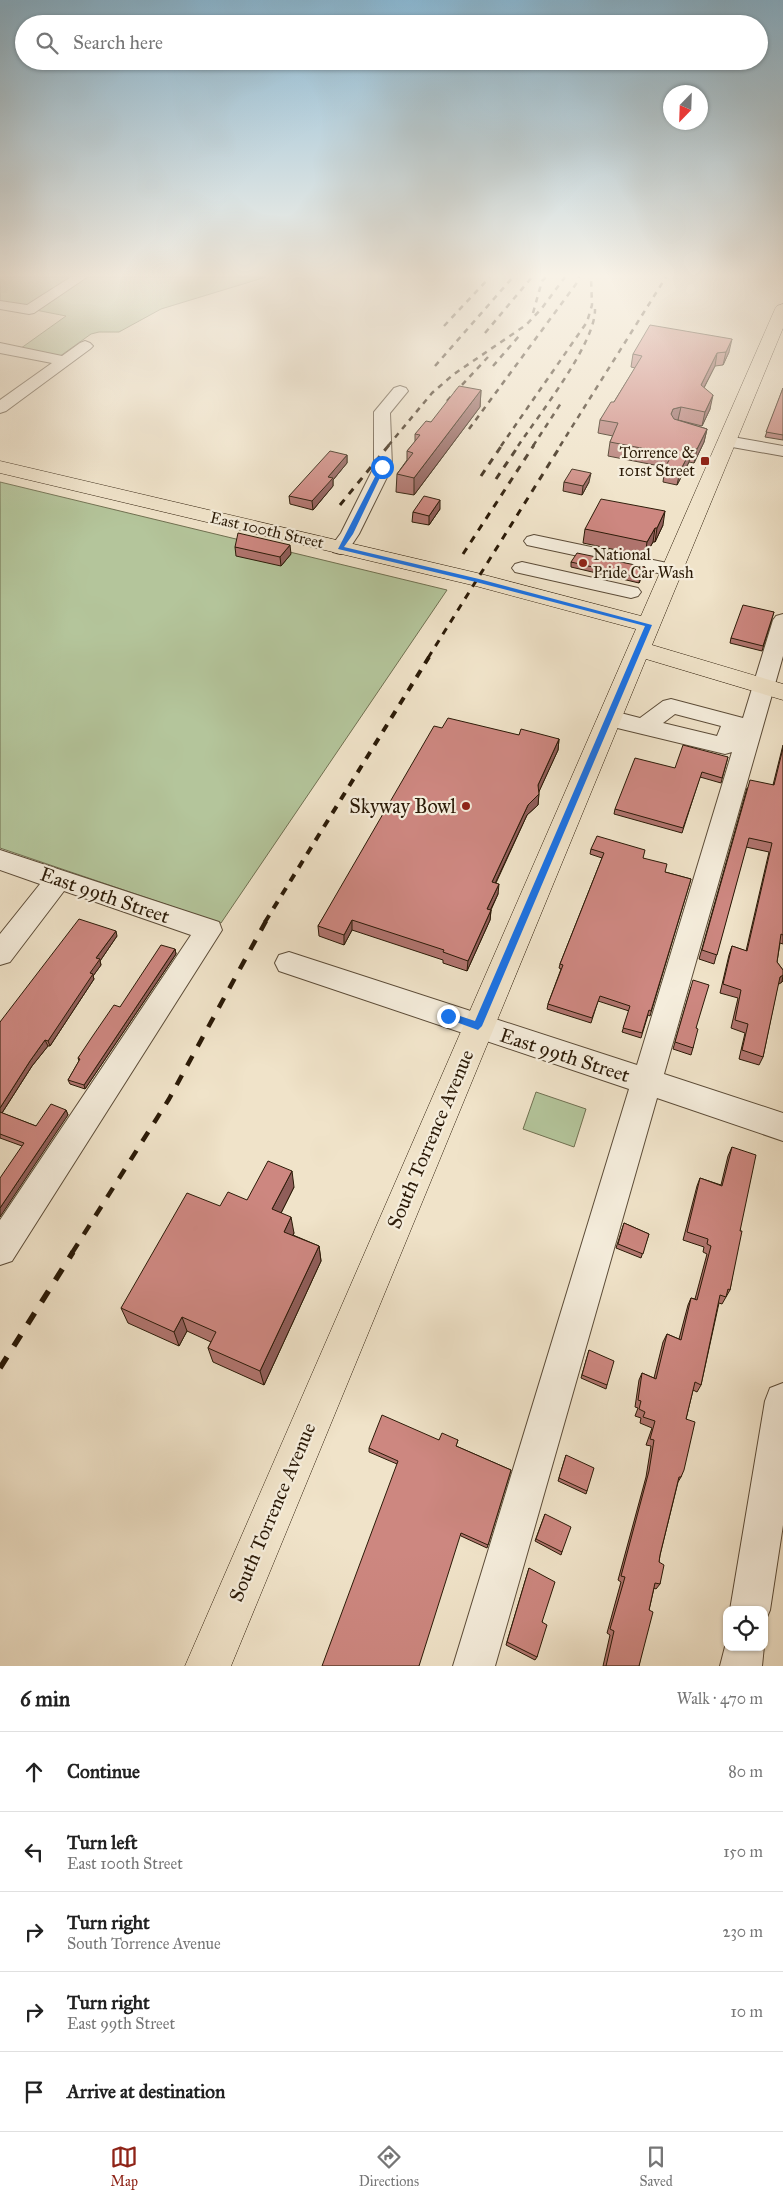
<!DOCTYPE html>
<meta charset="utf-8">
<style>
body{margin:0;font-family:"IM FELL Great Primer",serif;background:#f6f6f6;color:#222}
.controls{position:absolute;right:15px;bottom:15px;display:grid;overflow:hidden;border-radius:10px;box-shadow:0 1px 4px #0004}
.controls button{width:45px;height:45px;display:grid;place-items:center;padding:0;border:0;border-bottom:1px solid #e0e0e0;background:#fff;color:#222;font:25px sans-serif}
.compass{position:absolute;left:663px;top:85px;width:45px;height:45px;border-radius:50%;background:#fff;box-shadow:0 1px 4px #0004;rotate:203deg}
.stop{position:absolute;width:15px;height:15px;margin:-11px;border:4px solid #1a73e8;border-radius:50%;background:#fff}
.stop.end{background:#1a73e8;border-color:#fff;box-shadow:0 1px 5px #0008}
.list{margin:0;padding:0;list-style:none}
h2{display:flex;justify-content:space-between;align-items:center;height:65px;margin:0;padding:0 20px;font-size:21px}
h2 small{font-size:16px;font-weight:400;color:#767676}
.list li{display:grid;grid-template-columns:32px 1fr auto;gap:15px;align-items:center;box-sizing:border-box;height:80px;padding:0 20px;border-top:1px solid #e0e0e0}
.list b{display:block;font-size:19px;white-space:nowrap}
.list p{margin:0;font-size:16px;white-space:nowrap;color:#767676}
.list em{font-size:16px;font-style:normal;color:#767676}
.icon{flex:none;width:28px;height:28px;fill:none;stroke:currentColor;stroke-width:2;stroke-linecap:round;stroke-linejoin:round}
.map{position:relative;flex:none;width:783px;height:1666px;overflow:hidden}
.search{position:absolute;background:#fff;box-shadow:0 1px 4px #0004;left:15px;right:15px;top:15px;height:55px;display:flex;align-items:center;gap:12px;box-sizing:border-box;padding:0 18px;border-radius:28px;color:#767676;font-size:19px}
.sheet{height:465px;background:#fff}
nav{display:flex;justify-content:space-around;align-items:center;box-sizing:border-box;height:70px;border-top:1px solid #e0e0e0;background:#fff;font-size:14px;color:#767676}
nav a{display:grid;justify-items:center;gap:2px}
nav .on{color:#8f2418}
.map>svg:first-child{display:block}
.green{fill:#b4c59b;stroke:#707051}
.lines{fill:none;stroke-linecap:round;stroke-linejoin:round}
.minor-casing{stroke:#5c4c38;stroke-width:2}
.major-casing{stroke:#2b1a07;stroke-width:1}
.minor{fill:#f5eddc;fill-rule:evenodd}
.major{fill:#f0e3c9;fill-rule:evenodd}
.rail-far4{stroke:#2b1a07;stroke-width:2.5;stroke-dasharray:5.5 5.5;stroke-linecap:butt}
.rail-far3{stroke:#2b1a07;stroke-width:3;stroke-dasharray:7 7;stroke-linecap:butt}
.rail-far2{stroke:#2b1a07;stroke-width:4;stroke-dasharray:8 8;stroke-linecap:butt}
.rail-far1{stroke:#2b1a07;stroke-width:4.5;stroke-dasharray:11 11;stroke-linecap:butt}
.rail{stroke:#2b1a07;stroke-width:5.5;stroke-dasharray:13 13;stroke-linecap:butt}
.wall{fill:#b0746e;stroke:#2b1a07}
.shaded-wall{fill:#905e5a;stroke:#2b1a07}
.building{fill:#cd8780;stroke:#2b1a07}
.route{fill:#1a73e8}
.poi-dot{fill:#8f2418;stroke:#f5eddc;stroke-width:2}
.labels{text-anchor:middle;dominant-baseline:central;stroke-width:4.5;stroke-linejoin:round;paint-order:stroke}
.far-poi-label{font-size:16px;fill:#2b1a07;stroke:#f5eddc;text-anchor:end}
.far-street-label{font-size:16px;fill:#2b1a07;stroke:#f5eddc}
.poi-label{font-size:20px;fill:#2b1a07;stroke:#f5eddc;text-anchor:end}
.street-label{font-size:20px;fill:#2b1a07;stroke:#f5eddc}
</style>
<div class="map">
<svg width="783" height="1666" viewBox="0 0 783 1666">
<rect width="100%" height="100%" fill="#f0e3c9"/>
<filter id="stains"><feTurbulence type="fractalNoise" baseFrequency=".004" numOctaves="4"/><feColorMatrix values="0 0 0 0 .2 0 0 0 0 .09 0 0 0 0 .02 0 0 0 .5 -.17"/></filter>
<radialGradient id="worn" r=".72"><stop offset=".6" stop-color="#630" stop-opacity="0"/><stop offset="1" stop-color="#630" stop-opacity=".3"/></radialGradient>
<g class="green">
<polygon points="0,277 266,277 161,309 119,332 99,332 91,334 56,359 17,351 66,316 0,303"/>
<polygon points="0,482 447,590 221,923 0,848"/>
<polygon points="536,1092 586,1109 574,1147 523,1129"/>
</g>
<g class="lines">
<g class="minor-casing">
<g id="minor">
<polygon points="71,277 87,277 34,313 29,314 0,309 0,301 27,305"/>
<polygon points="85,341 90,343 93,346 90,349 6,411 0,413 0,400 52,363 0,353 0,343 62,356 80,343"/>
<polygon points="400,386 406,388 408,391 390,413 392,467 359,534 347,552 340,554 333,552 330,548 341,533 374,467 374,412 394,388"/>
<polygon points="727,436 783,446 783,456 721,445 718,441 721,437"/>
<polygon points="534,535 672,564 679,566 682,570 679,574 672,576 527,545 524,541 527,537"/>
<polygon points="522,562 638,588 641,592 638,596 631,598 515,572 512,568 515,564"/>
<path d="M783 614V656L664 1074 783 1113V1141L657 1098 495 1666H453L629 1089 279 971 275 963 279 955 289 952 637 1065 732 752 725 754 609 726 601 723 598 718 601 713 609 710 640 718 663 701 671 699 743 718 773 620 776 616ZM675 714 721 726 717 736 663 723Z"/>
<polygon points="0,850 219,922 222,930 12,1261 0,1265 0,1220 191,935 64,891 10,962 0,965 0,934 40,884 0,870"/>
<polygon points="783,1383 783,1525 770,1610 764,1624 764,1610 730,1610 765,1401 770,1388"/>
<polygon points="727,1639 727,1647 764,1646 762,1666 720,1666"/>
</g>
</g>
<g class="major-casing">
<polygon id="major" points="783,304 783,328 652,645 783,684 783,700 646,659 231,1666 185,1666 636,629 472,585 0,473 0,461 477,573 641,616 775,309 777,306"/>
</g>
<use href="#minor" class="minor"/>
<use href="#major" class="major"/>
<g class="rail-far4">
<polyline points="533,313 542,281 546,277"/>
<polyline points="444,326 490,277"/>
<polyline points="485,333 532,277"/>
<polyline points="435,366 513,277"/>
<polyline points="493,366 519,336"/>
<polyline points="447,401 488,357"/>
<polyline points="469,429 576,284 579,277"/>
<polyline points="388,446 432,393 454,374 526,325 542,308 565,277"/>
<polyline points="501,446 587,322 592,305 591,277"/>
<path d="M518 446C538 416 596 343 595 309"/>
<polyline points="533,446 563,400"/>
<polyline points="560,446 666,277"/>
</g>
<g class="rail-far3">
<polyline points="481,476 502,445"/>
<polyline points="496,479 519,445"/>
<polyline points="340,505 389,445"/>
<polyline points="463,554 534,445"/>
<polyline points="428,658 561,445"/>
</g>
<polyline class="rail-far2" points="265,922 429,657"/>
<polyline class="rail-far1" points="72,1253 169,1099 266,921"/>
<polyline class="rail" points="0,1368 73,1252"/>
</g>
<g class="wall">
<polygon points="729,352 723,365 715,366 704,388 710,409 702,426 678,420 707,429 704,442 694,463 689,462 677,485 663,482 665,467 608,456 610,442 613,436 598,433 600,420 614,402 635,368 631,367 633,354"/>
<polygon points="783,388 783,440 765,437"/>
<polygon points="481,390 480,407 414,495 396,492 397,474 407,460 407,451 415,442 415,434 431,422"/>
<polygon points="347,455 347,463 333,480 333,486 313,510 290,504 289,496"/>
<polygon points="564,482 589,482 582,495 563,491"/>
<polygon points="440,509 429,525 412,522 413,512"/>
<polygon points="663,525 655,542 653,542 645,556 583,543 585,529"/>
<polygon points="235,547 291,554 281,566 236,556"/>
<polygon points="571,562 645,567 644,572 639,583 571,567"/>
<polygon points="774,612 762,651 730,643 731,638"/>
<polygon points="442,728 559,739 558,750 539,791 538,805 527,815 496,883 498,894 491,910 490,920 467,971 443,963 443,960 352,930 344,945 319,936 318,926"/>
<polygon points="783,745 783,944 780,943 777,962 783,970 783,981 782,982 778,984 763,1057 759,1065 739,1059 745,1033 731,1028 738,998 720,993 729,955 732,946 746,951 769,852 746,847 714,964 699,959 747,788 773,785"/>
<polygon points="728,757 721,783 700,777 682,833 614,814 615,809 675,768"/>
<polygon points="591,849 643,858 665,872 691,879 650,1016 648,1015 641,1038 622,1032 629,1011 598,1001 591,1023 547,1009 548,1004 561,969 559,968 560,964 602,858 590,854"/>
<polygon points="117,936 100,961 101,965 93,976 94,979 50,1046 48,1046 32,1066 2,1113 36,1126 66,1110 68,1115 22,1146 0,1138 0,1022"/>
<polygon points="175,949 176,954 85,1089 70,1084 68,1080 79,1061 78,1058 120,1007"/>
<polygon points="691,987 696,1028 693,1048 691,1055 673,1049"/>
<polygon points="732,1147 740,1231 730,1290 722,1304 719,1303 701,1385 697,1392 693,1390 686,1419 681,1477 678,1482 660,1555 659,1562 660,1584 656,1589 654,1588 649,1610 639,1666 603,1666 610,1635 607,1633 621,1582 618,1580 646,1477 651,1446 646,1445 652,1428 640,1423 641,1418 635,1416 638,1408 635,1407 639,1380 642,1373 654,1378 663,1342 667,1334 679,1339 688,1305 691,1298 695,1299 707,1254 703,1252 704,1247 683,1240 697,1186 700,1178 721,1185 728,1156"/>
<polygon points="294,1187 281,1213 294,1233 293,1235 319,1246 321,1261 264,1385 213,1362 208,1348 211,1342 187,1331 179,1346 128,1323 121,1308 247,1200"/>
<polygon points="624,1223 649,1234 641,1258 616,1248"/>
<polygon points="589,1350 607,1385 606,1389 581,1378"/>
<polygon points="439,1440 458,1440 456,1446 511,1470 487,1548 461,1536 397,1464 369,1452 369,1448"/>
<polygon points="566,1455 587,1491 586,1494 558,1481"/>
<polygon points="545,1514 562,1552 561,1555 535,1541"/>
<polygon points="529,1568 542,1622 537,1657 535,1660 506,1645"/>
</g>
<g class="shaded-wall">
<polygon points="732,339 729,352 723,365 726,352"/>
<polygon points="717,353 715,366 698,399 701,385"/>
<polygon points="481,390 480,407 414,495 414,478"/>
<polygon points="713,395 710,409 702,426 705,412"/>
<polygon points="681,407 678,420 670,422 671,414 673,409"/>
<polygon points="707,429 704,442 694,463 697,449"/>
<polygon points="692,448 689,462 677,485 680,471"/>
<polygon points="347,455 347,463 333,480 333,486 313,510 312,501 328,477"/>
<polygon points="591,473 589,482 582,495 583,486"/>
<polygon points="440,500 440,509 429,525 429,516"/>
<polygon points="665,511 663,525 655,542 657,528"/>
<polygon points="655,528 653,542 645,556 647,542"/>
<polygon points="290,545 291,554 281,566 280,557"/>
<polygon points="645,567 644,572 639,583 640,578"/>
<polygon points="559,739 558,750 537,796 538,785"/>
<polygon points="539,794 538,805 527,815 491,892 492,882 528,805"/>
<polygon points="499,884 498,894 486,919 487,909"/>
<polygon points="491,910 490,920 467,971 468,961"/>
<polygon points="352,920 352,930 344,945 344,935"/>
<polygon points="116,931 117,936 100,961 101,965 93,976 94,979 50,1046 48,1041 90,973 96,958"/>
<polygon points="175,949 176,954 85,1089 84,1085"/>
<polygon points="783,975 782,982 776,986 780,977"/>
<polygon points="45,1040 48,1046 32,1066 0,1116 0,1108 30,1061"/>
<polygon points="66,1110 68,1115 0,1217 0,1208"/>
<polygon points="292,1171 294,1187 275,1225 272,1209"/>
<polygon points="291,1217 294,1233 286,1247 284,1232"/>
<polygon points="319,1246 321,1261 264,1385 260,1371"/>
<polygon points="182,1317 187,1331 179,1346 174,1332"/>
</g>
<g class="building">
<polygon points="650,325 732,339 726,352 717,353 701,385 713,395 705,412 681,407 673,409 671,414 674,419 707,429 697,449 692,448 680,471 665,468 672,454 610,442 618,423 600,420 611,402 614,402 642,356 633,354"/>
<polygon points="459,386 481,390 414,478 397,474 413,453 407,451 420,435 415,434 426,421 431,422"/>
<polygon points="783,388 783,435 766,432"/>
<polygon points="330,451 347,455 328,477 333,478 312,501 289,496"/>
<polygon points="572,469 591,473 583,486 564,482"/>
<polygon points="424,496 440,500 429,516 413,512"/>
<polygon points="601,499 665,511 657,528 655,528 647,542 585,529"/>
<polygon points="238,533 290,545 280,557 235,547"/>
<polygon points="577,553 645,567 640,578 571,562"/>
<polygon points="743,605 774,612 763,646 731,638"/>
<polygon points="448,718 519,735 521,729 559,739 538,785 539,794 528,805 492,882 499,884 487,909 491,910 468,961 443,952 444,950 352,920 344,935 318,926 434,726 442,728"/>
<polygon points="683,745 728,757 722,778 702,772 683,828 615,809 635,758 675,768"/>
<polygon points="783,748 783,935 781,934 777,962 783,970 783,975 780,977 763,1057 742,1050 748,1024 735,1020 741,990 723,984 732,946 747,951 772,843 749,838 717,955 702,950 750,780 774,785"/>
<polygon points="597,836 645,850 643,858 667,864 665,872 691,879 651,1011 649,1010 642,1033 623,1028 630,1006 600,996 592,1018 548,1004 563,965 560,964 604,853 591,849"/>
<polygon points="79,919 116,931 96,958 100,959 90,973 93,974 48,1041 45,1040 30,1061 0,1108 0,1022"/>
<polygon points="161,945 175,949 84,1085 68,1080 80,1059 78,1058 92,1037 114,1005 120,1007"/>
<polygon points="693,980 709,985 696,1028 698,1029 693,1048 675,1042"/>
<polygon points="51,1104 66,1110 0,1208 0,1178 24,1143 0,1134 0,1112 36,1126"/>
<polygon points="732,1147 756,1155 740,1231 742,1231 730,1290 728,1289 726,1297 720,1295 701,1385 695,1382 686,1419 695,1422 684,1470 681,1477 679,1477 660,1555 659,1562 664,1565 660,1584 655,1583 649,1610 653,1612 639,1666 606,1666 614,1631 610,1629 625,1577 621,1576 649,1471 654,1440 650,1439 655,1421 643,1417 645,1412 639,1409 641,1401 638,1400 642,1373 656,1379 667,1334 681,1340 691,1298 697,1300 711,1246 707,1244 708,1239 687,1232 700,1178 722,1186"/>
<polygon points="268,1161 292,1171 272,1209 291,1217 284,1232 319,1246 260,1371 208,1348 216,1332 182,1317 174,1332 121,1308 187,1193 220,1206 228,1192 247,1200"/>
<polygon points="624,1223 649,1234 643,1254 618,1244"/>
<polygon points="589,1350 614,1361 607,1385 582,1375"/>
<polygon points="382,1415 439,1440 442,1433 458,1440 456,1446 511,1470 488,1545 461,1533 419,1666 322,1666 398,1461 369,1448"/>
<polygon points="566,1455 594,1468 587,1491 559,1478"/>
<polygon points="545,1514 571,1527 562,1552 536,1539"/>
<polygon points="529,1568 555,1582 542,1622 547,1625 537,1657 507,1642"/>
</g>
<linearGradient id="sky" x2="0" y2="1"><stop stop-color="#89b8d4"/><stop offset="0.54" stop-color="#f8f2e7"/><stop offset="1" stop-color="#f8f2e7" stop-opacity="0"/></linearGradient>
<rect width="783" height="510" fill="url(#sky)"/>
<polygon class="route" points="382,465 385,467 353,534 344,547 479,579 652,625 482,1026 478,1030 445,1018 443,1016 448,1012 475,1021 645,626 476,582 338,549 380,467"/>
<g class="poi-dot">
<rect x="700" y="456" width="10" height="10" rx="2.5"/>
<circle cx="583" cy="563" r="5"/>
<circle cx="466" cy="806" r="5"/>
</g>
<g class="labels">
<g class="far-poi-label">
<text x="695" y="452">Torrence &amp;<tspan x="695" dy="18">101st Street</tspan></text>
<text x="593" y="554" text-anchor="start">National<tspan x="593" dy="18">Pride Car Wash</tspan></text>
</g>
<g class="far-street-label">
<text transform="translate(267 530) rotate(13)">East 100th Street</text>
</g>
<g class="poi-label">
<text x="456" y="806">Skyway Bowl</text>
</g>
<g class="street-label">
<text transform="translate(105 895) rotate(19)">East 99th Street</text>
<text transform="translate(565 1055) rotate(18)">East 99th Street</text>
<text transform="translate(430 1139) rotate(-67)">South Torrence Avenue</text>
<text transform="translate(272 1512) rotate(-67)">South Torrence Avenue</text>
</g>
</g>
<rect width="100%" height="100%" filter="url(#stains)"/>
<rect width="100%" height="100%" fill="url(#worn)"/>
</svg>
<div class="controls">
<button><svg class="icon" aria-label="locate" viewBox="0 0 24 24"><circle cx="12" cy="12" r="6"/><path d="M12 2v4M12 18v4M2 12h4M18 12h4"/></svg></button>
</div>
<svg class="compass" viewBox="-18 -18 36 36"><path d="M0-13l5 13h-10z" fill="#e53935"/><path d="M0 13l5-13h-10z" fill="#767676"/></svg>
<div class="stop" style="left:382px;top:467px"></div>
<div class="stop end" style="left:448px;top:1016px"></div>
<div class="search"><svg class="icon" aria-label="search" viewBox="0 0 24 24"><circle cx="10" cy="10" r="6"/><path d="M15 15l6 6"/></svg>Search here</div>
</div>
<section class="sheet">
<h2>6 min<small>Walk · 470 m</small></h2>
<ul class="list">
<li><svg class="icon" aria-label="ahead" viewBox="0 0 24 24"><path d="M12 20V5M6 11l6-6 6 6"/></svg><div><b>Continue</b></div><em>80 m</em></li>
<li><svg class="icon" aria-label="left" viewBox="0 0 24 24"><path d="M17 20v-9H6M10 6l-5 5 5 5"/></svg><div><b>Turn left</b><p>East 100th Street</p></div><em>150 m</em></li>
<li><svg class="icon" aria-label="right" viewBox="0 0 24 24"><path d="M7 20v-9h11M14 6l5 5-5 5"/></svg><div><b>Turn right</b><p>South Torrence Avenue</p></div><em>230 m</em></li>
<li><svg class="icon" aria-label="right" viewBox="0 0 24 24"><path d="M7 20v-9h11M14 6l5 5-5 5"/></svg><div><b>Turn right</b><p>East 99th Street</p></div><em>10 m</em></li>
<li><svg class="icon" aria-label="arrive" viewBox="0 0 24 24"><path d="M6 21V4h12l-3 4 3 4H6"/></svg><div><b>Arrive at destination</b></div></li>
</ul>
</section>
<nav>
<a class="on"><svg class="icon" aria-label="map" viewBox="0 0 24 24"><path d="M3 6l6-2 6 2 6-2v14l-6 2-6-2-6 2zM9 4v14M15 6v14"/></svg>Map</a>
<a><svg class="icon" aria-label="directions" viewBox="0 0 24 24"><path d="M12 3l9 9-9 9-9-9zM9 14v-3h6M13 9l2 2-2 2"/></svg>Directions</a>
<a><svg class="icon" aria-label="saved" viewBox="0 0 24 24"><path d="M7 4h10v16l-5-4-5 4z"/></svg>Saved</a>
</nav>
